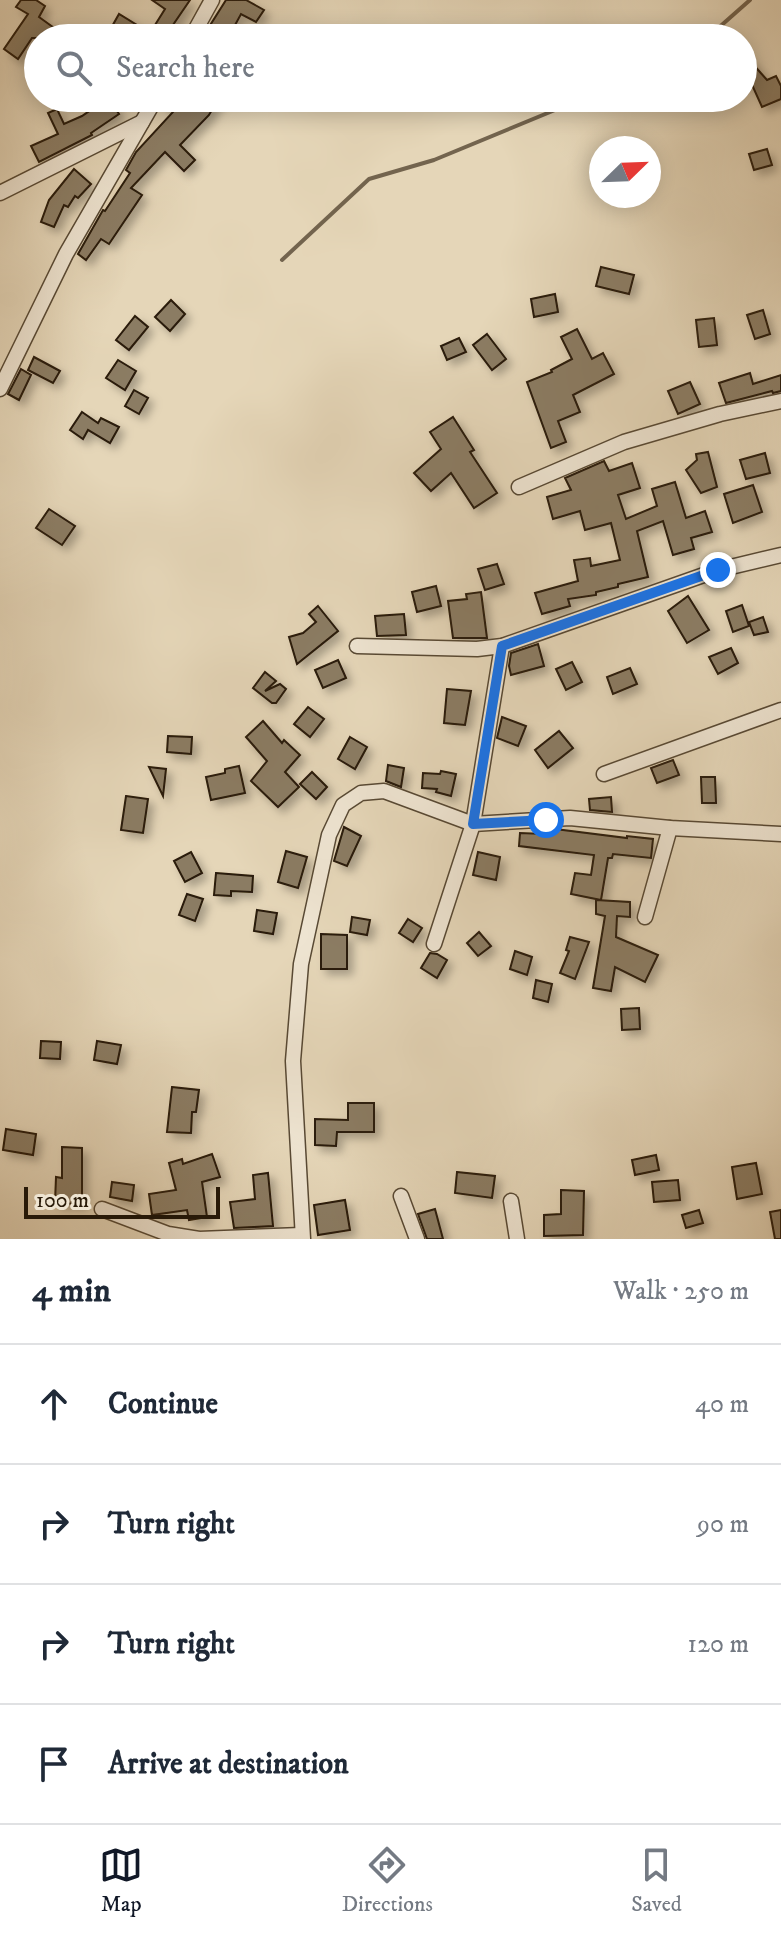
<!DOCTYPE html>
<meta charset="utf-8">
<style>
body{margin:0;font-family:"IM FELL DW Pica",serif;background:#f6f6f7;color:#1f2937}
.compass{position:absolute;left:589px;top:136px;width:72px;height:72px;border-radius:50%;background:#fff;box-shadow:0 4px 20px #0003;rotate:67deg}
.scale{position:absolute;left:24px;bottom:20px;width:196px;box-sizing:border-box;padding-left:8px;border:4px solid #291a08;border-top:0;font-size:22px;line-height:28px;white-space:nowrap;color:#291a08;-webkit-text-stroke:6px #eee4d1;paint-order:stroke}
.stop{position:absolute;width:24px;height:24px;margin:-18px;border:6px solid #1a73e8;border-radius:50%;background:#fff}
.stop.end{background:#1a73e8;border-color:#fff;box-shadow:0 2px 8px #0008}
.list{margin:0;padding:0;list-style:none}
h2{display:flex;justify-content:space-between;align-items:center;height:104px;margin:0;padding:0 32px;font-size:34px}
h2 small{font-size:26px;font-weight:400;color:#747a83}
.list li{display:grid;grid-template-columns:52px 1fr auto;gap:24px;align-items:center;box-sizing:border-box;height:120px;padding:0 32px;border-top:2px solid #e0e1e3}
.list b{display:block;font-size:30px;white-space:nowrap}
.list em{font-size:26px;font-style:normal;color:#747a83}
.icon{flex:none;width:44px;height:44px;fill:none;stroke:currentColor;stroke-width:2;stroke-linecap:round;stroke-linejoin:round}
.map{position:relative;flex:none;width:781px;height:1239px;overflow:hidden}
.search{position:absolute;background:#fff;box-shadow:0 4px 20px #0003;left:24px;right:24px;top:24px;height:88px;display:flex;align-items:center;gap:20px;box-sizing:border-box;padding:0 28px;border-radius:44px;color:#747a83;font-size:30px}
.sheet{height:584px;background:#fff}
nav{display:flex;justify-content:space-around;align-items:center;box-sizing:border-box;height:112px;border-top:2px solid #e0e1e3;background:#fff;font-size:22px;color:#747a83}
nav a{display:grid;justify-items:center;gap:4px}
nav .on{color:#111827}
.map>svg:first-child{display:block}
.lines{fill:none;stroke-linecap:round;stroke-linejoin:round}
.stream{stroke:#73644e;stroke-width:4}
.building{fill:#8b7c64;stroke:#291a08;stroke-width:2;filter:url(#shadow)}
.street-casing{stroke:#584934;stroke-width:17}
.street{stroke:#eee4d1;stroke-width:14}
.route{stroke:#1a73e8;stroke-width:10}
</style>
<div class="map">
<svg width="781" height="1239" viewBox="0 0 781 1239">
<defs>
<filter id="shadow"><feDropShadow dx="5.5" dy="5.5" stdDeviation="4" flood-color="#0004"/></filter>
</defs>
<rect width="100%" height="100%" fill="#e5d6b8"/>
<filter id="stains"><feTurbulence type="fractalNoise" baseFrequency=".0025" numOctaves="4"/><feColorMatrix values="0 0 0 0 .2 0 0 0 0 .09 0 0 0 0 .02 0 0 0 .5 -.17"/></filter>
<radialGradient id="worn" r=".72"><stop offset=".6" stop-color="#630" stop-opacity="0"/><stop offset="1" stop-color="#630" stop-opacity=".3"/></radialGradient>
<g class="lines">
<g class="stream">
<polyline points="707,38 750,0"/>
<polyline points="282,260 369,179 434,160 584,98"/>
</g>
</g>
<g class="building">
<polygon points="21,0 36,0 45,6 39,17 68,38 32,38 18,59 4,49 28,14 16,7"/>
<polygon points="152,0 190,0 164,38 122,38 110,30 119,14 150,33 165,9"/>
<polygon points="226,0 246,0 264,10 256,22 241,14 228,38 215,38 218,32 209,27"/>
<polygon points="743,53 767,80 776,76 781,86 781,99 762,107 749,78 743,83"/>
<polygon points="108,98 119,114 91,133 92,135 39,162 31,146 58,134 48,113 57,109 64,124 82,116"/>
<polygon points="166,98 219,98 209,115 180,145 195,160 184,171 165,152 131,188 142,195 109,244 101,239 86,260 78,254 103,210 105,211 130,173 126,170 136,152 173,112 163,105"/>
<polygon points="767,149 772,165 754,170 749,154"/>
<polygon points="74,169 91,184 78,198 75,196 68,207 64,205 54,227 41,222 49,200"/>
<polygon points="601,267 634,275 629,294 596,286"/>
<polygon points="555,294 558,312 534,317 531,299"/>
<polygon points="171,300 185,314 170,331 155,317"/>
<polygon points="763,310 770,334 755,339 747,315"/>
<polygon points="135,316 148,327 129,350 116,340"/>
<polygon points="714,318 717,345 699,347 696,320"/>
<polygon points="577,329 592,359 603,353 614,374 573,395 580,412 558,421 566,442 551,448 527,382 552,372 551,370 572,359 561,337"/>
<polygon points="487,334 506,359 492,370 473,345"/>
<polygon points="459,338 466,352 447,360 441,346"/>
<polygon points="34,357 60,371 53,383 28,370"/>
<polygon points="118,360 136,371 125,390 106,378"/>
<polygon points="21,369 31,375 19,400 8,394"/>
<polygon points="750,373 753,384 781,375 781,391 773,393 772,391 726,403 719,383"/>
<polygon points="690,382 700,404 678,414 668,391"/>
<polygon points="134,390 148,398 139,414 125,406"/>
<polygon points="82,412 98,423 101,418 119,427 110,443 88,430 83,439 70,430"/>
<polygon points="453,417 474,450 470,452 497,493 474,508 451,473 431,491 414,473 441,449 430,432"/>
<polygon points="708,452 717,487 701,493 686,470 697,460 696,454"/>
<polygon points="765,453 770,473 746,479 740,460"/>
<polygon points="604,461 609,471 632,463 640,488 618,495 626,519 657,506 652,489 675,482 686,518 705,511 712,532 691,538 694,549 673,555 663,521 637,531 648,577 618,584 618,587 596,592 596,595 568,599 570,606 542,614 535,593 578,581 574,560 590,558 591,566 620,560 611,523 585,530 580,511 553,519 547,497 571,490 565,478"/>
<polygon points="753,485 762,512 733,523 724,494"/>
<polygon points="49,509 75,526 62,545 36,528"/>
<polygon points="497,564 504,584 485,590 478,569"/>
<polygon points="436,586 441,606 417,612 412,592"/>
<polygon points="481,592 487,638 453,638 448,601 467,599 466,594"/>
<polygon points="688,596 709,630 687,643 668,611"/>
<polygon points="742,605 749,626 733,632 726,611"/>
<polygon points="318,606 338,631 297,664 289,637 303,633 316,622 309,614"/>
<polygon points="404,614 406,635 377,636 375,616"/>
<polygon points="763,617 768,632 754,635 749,622"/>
<polygon points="538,644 544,666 511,675 509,666 511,653"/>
<polygon points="731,648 738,663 718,674 709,657"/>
<polygon points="338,660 346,678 323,688 315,670"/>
<polygon points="572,662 582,682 566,690 556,669"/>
<polygon points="630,668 637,684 613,694 607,677"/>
<polygon points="265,672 276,681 265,691 280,684 286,689 276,703 272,703 253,688"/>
<polygon points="447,689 471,691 465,725 444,723"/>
<polygon points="308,707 324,719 310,737 294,724"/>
<polygon points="502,717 526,726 518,746 497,738"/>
<polygon points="263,721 282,743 284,740 300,755 285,772 299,787 278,807 251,781 267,761 246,737"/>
<polygon points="559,731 573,748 548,768 535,750"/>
<polygon points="168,736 192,737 191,754 167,752"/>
<polygon points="350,737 367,747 355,769 338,759"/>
<polygon points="673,760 679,775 657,783 651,768"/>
<polygon points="388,765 404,768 401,787 386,781"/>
<polygon points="239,766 245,793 211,800 206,777 225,773 225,769"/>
<polygon points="149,767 166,769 163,796"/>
<polygon points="441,771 456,774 451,796 436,792 437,789 422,788 423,773 440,774"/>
<polygon points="312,772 327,787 316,799 300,784"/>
<polygon points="701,777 715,777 716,803 702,803"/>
<polygon points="126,796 148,799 143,833 121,830"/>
<polygon points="611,797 612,812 590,810 589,799"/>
<polygon points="344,827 361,836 347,866 334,861"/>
<polygon points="555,829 627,838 627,836 653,839 651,858 613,854 612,858 608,858 601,900 571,894 575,873 591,875 594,855 519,846 520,833 544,834 544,830"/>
<polygon points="286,851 307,857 298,888 278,882"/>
<polygon points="191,852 202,873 185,882 174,861"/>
<polygon points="478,852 500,857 496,880 473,875"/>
<polygon points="216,873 253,876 252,892 231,891 231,896 214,895"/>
<polygon points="187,894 203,899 195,921 179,915"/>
<polygon points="596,900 630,902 630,917 617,916 616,937 658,955 645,982 615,967 611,991 593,988 605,916 596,914"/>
<polygon points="257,910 277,913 273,934 254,931"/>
<polygon points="352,917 370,920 367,935 350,932"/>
<polygon points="408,919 422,928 413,942 399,933"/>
<polygon points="479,932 491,946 478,956 467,943"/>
<polygon points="321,934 347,935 347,969 321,969"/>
<polygon points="570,937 589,942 575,979 560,973 569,951 566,950"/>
<polygon points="515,951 532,957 527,975 510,969"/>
<polygon points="430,953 437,954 447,960 437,978 421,968"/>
<polygon points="536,980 552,984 548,1002 533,998"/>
<polygon points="639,1008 640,1029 622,1030 621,1009"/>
<polygon points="41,1041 61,1042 60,1059 40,1058"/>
<polygon points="97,1041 121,1045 117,1064 94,1060"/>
<polygon points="172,1087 199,1090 196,1112 192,1112 191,1133 167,1132"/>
<polygon points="348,1103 374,1103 374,1132 337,1132 336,1146 315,1145 315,1119 348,1120"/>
<polygon points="6,1129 36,1134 33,1155 3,1150"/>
<polygon points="62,1147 82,1148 82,1204 55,1203 56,1177 62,1178"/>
<polygon points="212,1154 220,1177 202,1182 207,1217 189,1220 187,1210 152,1215 149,1194 176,1190 169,1163 182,1159 183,1164"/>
<polygon points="656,1155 659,1170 635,1175 632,1160"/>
<polygon points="756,1163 762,1194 737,1199 732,1167"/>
<polygon points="457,1172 495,1176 492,1198 455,1193"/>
<polygon points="268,1173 273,1226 234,1228 230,1202 255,1199 253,1175"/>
<polygon points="678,1180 680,1200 654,1202 652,1182"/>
<polygon points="112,1182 134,1185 132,1201 110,1197"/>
<polygon points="561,1190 584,1191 583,1235 544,1236 544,1215 561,1214"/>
<polygon points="345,1200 350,1230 318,1235 314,1205"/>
<polygon points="435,1209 443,1239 427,1239 418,1214"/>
<polygon points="699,1210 703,1223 686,1228 682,1215"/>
<polygon points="781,1210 781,1239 775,1239 770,1212"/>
</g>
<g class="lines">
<g class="street-casing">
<g id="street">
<polyline points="191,38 212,0"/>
<polyline points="0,193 142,122"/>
<polyline points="0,389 66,254 156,98"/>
<polyline points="519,487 624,442 720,414 781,401"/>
<polyline points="357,646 477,649 502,646 718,570 781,555"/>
<polyline points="604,774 781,710"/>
<polyline points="645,917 670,828"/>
<polyline points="434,944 473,824 502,646"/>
<polyline points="401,1196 417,1239"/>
<polyline points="511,1201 517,1239"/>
<polyline points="102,1209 168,1234 199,1239 301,1235"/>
<polyline points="303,1239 293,1061 301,964 329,835 343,805 361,793 384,791 473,824 570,818 670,828 781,834"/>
</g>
</g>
<use href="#street" class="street"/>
</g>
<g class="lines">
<polyline class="route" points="546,820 473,824 502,646 718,570"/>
</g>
<rect width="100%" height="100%" filter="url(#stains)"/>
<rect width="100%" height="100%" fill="url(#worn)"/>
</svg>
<svg class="compass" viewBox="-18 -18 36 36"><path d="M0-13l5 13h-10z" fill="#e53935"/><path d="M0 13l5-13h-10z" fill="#747a83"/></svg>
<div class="scale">100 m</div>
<div class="stop" style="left:546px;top:820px"></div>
<div class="stop end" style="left:718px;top:570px"></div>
<div class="search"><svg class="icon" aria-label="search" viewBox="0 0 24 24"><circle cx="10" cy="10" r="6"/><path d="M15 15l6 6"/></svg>Search here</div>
</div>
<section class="sheet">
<h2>4 min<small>Walk · 250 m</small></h2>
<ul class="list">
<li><svg class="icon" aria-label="ahead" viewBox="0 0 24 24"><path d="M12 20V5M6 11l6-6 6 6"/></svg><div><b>Continue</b></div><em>40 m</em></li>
<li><svg class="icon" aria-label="right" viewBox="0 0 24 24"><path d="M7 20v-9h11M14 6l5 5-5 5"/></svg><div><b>Turn right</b></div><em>90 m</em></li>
<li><svg class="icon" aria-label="right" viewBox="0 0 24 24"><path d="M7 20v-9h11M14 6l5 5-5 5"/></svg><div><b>Turn right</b></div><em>120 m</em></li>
<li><svg class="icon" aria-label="arrive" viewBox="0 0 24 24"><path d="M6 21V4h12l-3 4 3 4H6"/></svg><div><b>Arrive at destination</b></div></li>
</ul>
</section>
<nav>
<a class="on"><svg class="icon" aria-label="map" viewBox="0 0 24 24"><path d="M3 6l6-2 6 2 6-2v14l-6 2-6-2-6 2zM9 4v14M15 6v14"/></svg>Map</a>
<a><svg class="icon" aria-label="directions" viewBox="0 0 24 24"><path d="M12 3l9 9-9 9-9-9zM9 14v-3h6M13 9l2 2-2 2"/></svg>Directions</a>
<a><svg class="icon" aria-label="saved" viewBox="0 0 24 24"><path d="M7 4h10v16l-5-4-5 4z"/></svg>Saved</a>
</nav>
